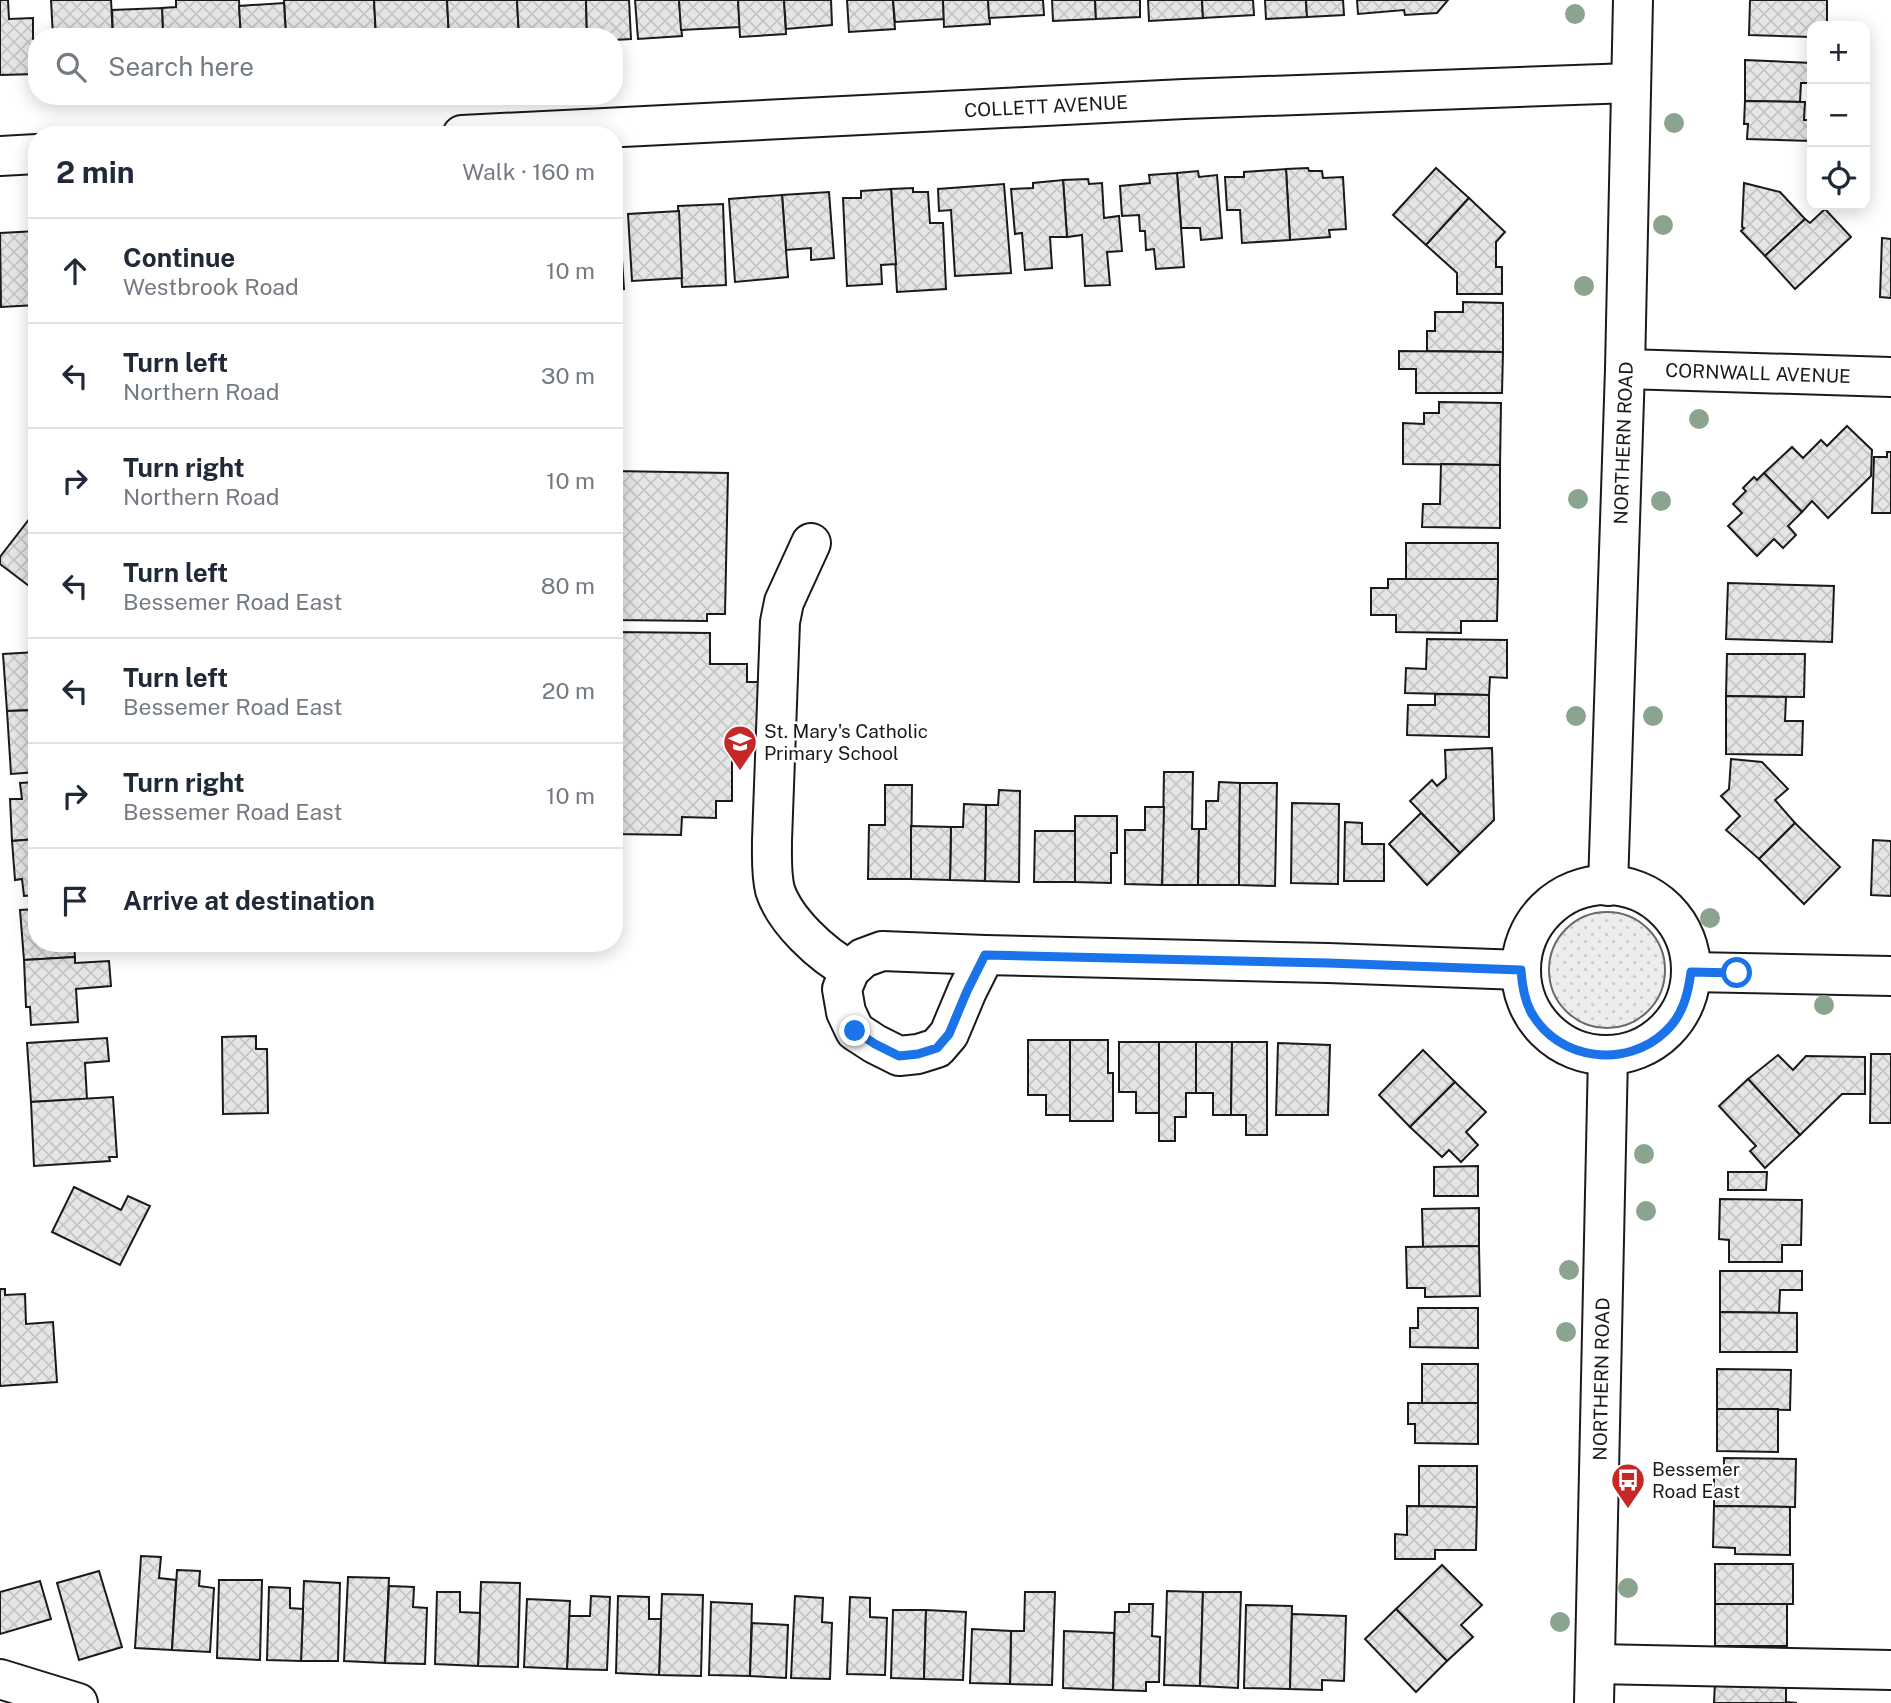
<!DOCTYPE html>
<meta charset="utf-8">
<style>
body{margin:0;font-family:"Public Sans",sans-serif;background:#f2f2f3;color:#1f2937}
.controls{position:absolute;right:21px;top:21px;display:grid;overflow:hidden;border-radius:14px;box-shadow:0 4px 18px #0003}
.controls button{width:63px;height:63px;display:grid;place-items:center;padding:0;border:0;border-bottom:2px solid #e0e1e3;background:#fff;color:#1f2937;font:35px sans-serif}
.stop{position:absolute;width:21px;height:21px;margin:-16px;border:5px solid #1a73e8;border-radius:50%;background:#fff}
.stop.end{background:#1a73e8;border-color:#fff;box-shadow:0 2px 7px #0008}
.list{margin:0;padding:0;list-style:none}
h2{display:flex;justify-content:space-between;align-items:center;height:91px;margin:0;padding:0 28px;font-size:30px}
h2 small{font-size:23px;font-weight:400;color:#747a83}
.list li{display:grid;grid-template-columns:46px 1fr auto;gap:21px;align-items:center;box-sizing:border-box;height:105px;padding:0 28px;border-top:2px solid #e0e1e3}
.list b{display:block;font-size:26px;white-space:nowrap}
.list p{margin:0;font-size:23px;white-space:nowrap;color:#747a83}
.list em{font-size:23px;font-style:normal;color:#747a83}
.icon{flex:none;width:38px;height:38px;fill:none;stroke:currentColor;stroke-width:2;stroke-linecap:round;stroke-linejoin:round}
.map{position:relative;flex:none;width:1891px;height:1703px;overflow:hidden}
.search{position:absolute;background:#fff;box-shadow:0 4px 18px #0003;left:28px;top:28px;width:595px;height:77px;display:flex;align-items:center;gap:18px;box-sizing:border-box;padding:0 24px;border-radius:28px;color:#747a83;font-size:26px}
.panel{position:absolute;background:#fff;box-shadow:0 4px 18px #0003;left:28px;top:126px;width:595px;height:826px;border-radius:28px}
.map>svg:first-child{display:block}
.grass{fill:url(#grass-dots);stroke:#6a6a6a;stroke-width:2}
.building{fill:url(#building-cross-hatch);stroke:#1a1a1a;stroke-width:2}
.lines{fill:none;stroke-linecap:round;stroke-linejoin:round}
.minor-casing{stroke:#1a1a1a;stroke-width:42}
.minor{stroke:#fff;stroke-width:38}
.tree{fill:#8aa48f}
.route{stroke:#1a73e8;stroke-width:9}
.labels{text-anchor:middle;dominant-baseline:central;stroke-width:5;stroke-linejoin:round;paint-order:stroke}
.street-label{font-size:19px;fill:#1a1a1a;stroke:#fff}
.poi-label{font-size:19px;fill:#1a1a1a;stroke:#fff;text-anchor:start}
</style>
<div class="map">
<svg width="1891" height="1703" viewBox="0 0 1891 1703">
<defs>
<pattern id="grass-dots" width="8" height="8" patternUnits="userSpaceOnUse" patternTransform="scale(1.75)"><rect width="8" height="8" fill="#ededed"/><path d="M2 2h.1M6 6h.1" fill="none" stroke="#cbcbcb" stroke-width="1.8" stroke-linecap="round"/></pattern>
<pattern id="building-cross-hatch" width="8" height="8" patternUnits="userSpaceOnUse" patternTransform="scale(1.75)"><rect width="8" height="8" fill="#e6e6e6"/><path d="M0 0l8 8M0 8l8-8" fill="none" stroke="#c5c5c5"/></pattern>
</defs>
<rect width="100%" height="100%" fill="#fff"/>
<circle class="grass" cx="1607" cy="970" r="58"/>
<g class="building">
<polygon points="0,0 8,0 9,19 33,18 33,39 37,39 37,74 0,75"/>
<polygon points="51,0 111,0 113,37 53,37"/>
<polygon points="176,0 239,0 241,37 163,37 162,8 176,7"/>
<polygon points="284,0 374,0 376,37 286,37"/>
<polygon points="374,0 447,0 449,37 376,37"/>
<polygon points="447,0 517,0 519,37 449,37"/>
<polygon points="517,0 586,0 587,37 519,37"/>
<polygon points="586,0 629,0 631,39 614,40 614,37 587,37"/>
<polygon points="635,0 679,0 682,36 638,39"/>
<polygon points="679,0 738,0 740,27 681,30"/>
<polygon points="738,0 784,0 786,34 740,37"/>
<polygon points="784,0 831,0 832,25 786,29"/>
<polygon points="847,0 893,0 895,29 849,32"/>
<polygon points="893,0 943,0 944,19 895,22"/>
<polygon points="943,0 988,0 990,24 944,27"/>
<polygon points="988,0 1043,0 1044,15 989,18"/>
<polygon points="1052,0 1095,0 1096,19 1053,21"/>
<polygon points="1095,0 1140,0 1140,17 1096,19"/>
<polygon points="1148,0 1202,0 1203,18 1149,21"/>
<polygon points="1202,0 1253,0 1254,15 1203,18"/>
<polygon points="1265,0 1306,0 1307,17 1266,19"/>
<polygon points="1306,0 1343,0 1344,15 1307,17"/>
<polygon points="1357,0 1448,0 1437,13 1405,15 1404,10 1358,14"/>
<polygon points="1750,0 1827,0 1827,26 1812,26 1812,37 1749,35"/>
<polygon points="284,3 286,37 241,37 239,6"/>
<polygon points="162,8 163,37 113,37 112,10"/>
<polygon points="1745,60 1812,63 1812,83 1801,83 1800,102 1745,101"/>
<polygon points="1745,101 1805,102 1804,120 1812,120 1812,141 1747,139 1748,124 1744,124"/>
<polygon points="1308,168 1309,171 1322,171 1323,178 1343,177 1346,229 1329,230 1330,237 1290,240 1286,169"/>
<polygon points="1436,168 1469,198 1426,245 1393,215"/>
<polygon points="1286,169 1290,240 1242,243 1240,210 1227,210 1225,177 1244,177 1244,172"/>
<polygon points="1198,171 1199,177 1217,175 1222,238 1201,240 1200,228 1181,228 1177,173"/>
<polygon points="1177,173 1184,267 1156,269 1154,249 1146,250 1145,231 1140,231 1139,215 1122,216 1120,186 1150,183 1149,175"/>
<polygon points="1088,179 1089,184 1102,183 1104,218 1119,216 1122,251 1107,252 1110,285 1085,286 1082,235 1067,237 1063,180"/>
<polygon points="1063,180 1067,237 1050,237 1052,268 1025,270 1022,233 1015,234 1011,189 1033,188 1033,183"/>
<polygon points="1744,183 1780,192 1805,219 1765,256 1741,231 1744,228 1742,227"/>
<polygon points="1004,184 1011,273 955,276 951,210 939,211 938,189"/>
<polygon points="913,188 913,192 928,192 930,223 943,223 946,289 897,292 891,189"/>
<polygon points="891,189 896,264 881,265 882,284 847,286 843,198 861,198 861,191"/>
<polygon points="829,192 834,258 811,260 811,248 786,250 782,195"/>
<polygon points="782,195 788,277 735,282 729,199"/>
<polygon points="1469,198 1505,232 1496,242 1496,267 1502,267 1502,294 1457,294 1457,273 1426,245"/>
<polygon points="723,204 726,285 682,287 678,206"/>
<polygon points="1825,209 1851,237 1795,289 1765,256 1805,219 1810,223"/>
<polygon points="679,211 682,278 632,281 628,214"/>
<polygon points="614,216 619,216 624,289 614,290"/>
<polygon points="37,231 37,305 1,307 0,233"/>
<polygon points="1882,238 1891,239 1891,298 1880,297"/>
<polygon points="1463,302 1503,303 1503,352 1427,351 1427,331 1435,331 1435,312 1463,312"/>
<polygon points="1399,351 1503,352 1502,393 1416,393 1416,369 1399,369"/>
<polygon points="1439,402 1501,403 1500,465 1403,464 1403,423 1424,424 1424,413 1439,413"/>
<polygon points="1847,426 1872,450 1871,476 1828,518 1812,501 1802,512 1764,473 1792,447 1803,458 1821,440 1827,446"/>
<polygon points="1887,452 1891,452 1891,513 1872,513 1874,457 1887,457"/>
<polygon points="1441,464 1500,465 1500,528 1422,527 1423,504 1440,504"/>
<polygon points="614,471 728,473 725,614 707,614 707,621 614,620"/>
<polygon points="1764,473 1802,512 1788,526 1796,535 1783,548 1774,539 1757,556 1728,526 1742,513 1733,504 1746,491 1743,488 1754,477 1757,480"/>
<polygon points="37,509 37,592 0,564 0,557"/>
<rect x="1406" y="543" width="92" height="36"/>
<polygon points="1388,579 1498,579 1497,621 1461,621 1461,633 1396,632 1396,615 1371,615 1371,588 1388,588"/>
<polygon points="1728,583 1834,586 1832,642 1726,639"/>
<polygon points="614,632 710,633 710,664 747,664 747,682 763,682 763,751 732,751 732,801 716,801 716,818 682,817 681,835 614,834"/>
<polygon points="1427,639 1507,640 1507,678 1490,677 1489,695 1405,693 1406,668 1426,669"/>
<polygon points="37,652 37,710 7,711 3,654"/>
<polygon points="1727,654 1805,654 1804,697 1726,696"/>
<polygon points="1435,694 1489,695 1489,737 1407,735 1408,705 1435,705"/>
<polygon points="1726,696 1786,697 1785,721 1803,721 1802,755 1726,754"/>
<polygon points="37,710 37,772 11,774 7,711"/>
<polygon points="1492,748 1494,820 1460,853 1410,801 1432,780 1437,786 1446,778 1445,750"/>
<polygon points="1731,759 1762,762 1788,789 1775,800 1795,823 1759,859 1726,830 1740,816 1721,796 1729,789"/>
<polygon points="1164,772 1193,772 1192,829 1199,829 1198,885 1162,885"/>
<polygon points="37,782 37,839 12,841 10,799 22,799 20,783"/>
<polygon points="1219,782 1240,783 1239,885 1198,885 1199,829 1206,829 1206,801 1218,801"/>
<polygon points="1240,783 1277,783 1275,886 1239,885"/>
<polygon points="885,785 912,785 911,879 868,879 869,825 885,825"/>
<polygon points="999,790 1020,791 1019,882 985,881 986,805 998,805"/>
<polygon points="1292,803 1339,804 1338,884 1291,883"/>
<polygon points="964,804 986,805 985,881 950,880 951,827 963,827"/>
<polygon points="1145,807 1164,807 1162,885 1125,884 1125,830 1145,830"/>
<polygon points="1421,813 1460,853 1427,885 1389,844"/>
<polygon points="1075,816 1117,816 1117,853 1111,853 1111,883 1075,882"/>
<polygon points="1345,822 1362,823 1362,844 1384,844 1384,881 1344,881"/>
<polygon points="1795,823 1840,867 1804,904 1759,859"/>
<polygon points="911,826 951,827 950,880 911,879"/>
<polygon points="1035,831 1075,831 1075,882 1034,882"/>
<polygon points="37,839 37,895 24,896 22,879 15,880 12,841"/>
<polygon points="1873,840 1891,841 1891,896 1871,895"/>
<polygon points="37,909 37,943 74,943 75,957 24,960 20,910"/>
<polygon points="75,957 75,963 109,961 111,986 76,989 78,1022 31,1025 30,1007 26,1007 24,960"/>
<polygon points="256,1036 256,1049 267,1049 268,1113 223,1114 222,1037"/>
<polygon points="107,1038 109,1061 85,1063 87,1099 31,1102 27,1043"/>
<polygon points="1028,1040 1070,1040 1070,1115 1046,1115 1046,1095 1028,1095"/>
<polygon points="1070,1040 1108,1040 1108,1073 1113,1073 1113,1121 1070,1121"/>
<polygon points="1119,1042 1159,1042 1159,1113 1136,1113 1136,1092 1119,1092"/>
<polygon points="1159,1042 1196,1042 1196,1093 1186,1093 1186,1117 1175,1117 1175,1141 1159,1141"/>
<polygon points="1196,1042 1232,1042 1231,1115 1213,1115 1213,1093 1196,1093"/>
<polygon points="1232,1042 1267,1042 1267,1135 1246,1135 1246,1115 1231,1115"/>
<polygon points="1278,1043 1330,1045 1328,1115 1276,1115"/>
<polygon points="1423,1050 1455,1082 1410,1127 1379,1095"/>
<polygon points="1871,1054 1891,1054 1891,1123 1870,1123"/>
<polygon points="1778,1055 1793,1070 1806,1056 1865,1057 1865,1094 1842,1094 1800,1135 1748,1079"/>
<polygon points="1748,1079 1800,1135 1765,1168 1750,1151 1756,1146 1719,1106"/>
<polygon points="1455,1082 1486,1112 1466,1132 1478,1145 1461,1162 1449,1150 1442,1157 1410,1127"/>
<polygon points="113,1097 117,1157 109,1157 110,1161 34,1166 31,1102"/>
<polygon points="1478,1166 1478,1196 1434,1196 1434,1167"/>
<polygon points="1728,1172 1767,1172 1766,1190 1728,1190"/>
<polygon points="74,1187 121,1210 128,1196 150,1206 120,1265 52,1232"/>
<polygon points="1720,1199 1802,1200 1801,1245 1782,1245 1782,1262 1729,1262 1729,1240 1719,1239"/>
<polygon points="1479,1208 1479,1246 1423,1247 1422,1209"/>
<polygon points="1479,1246 1480,1296 1425,1297 1425,1288 1407,1288 1406,1247"/>
<polygon points="1720,1271 1802,1271 1802,1290 1780,1290 1779,1313 1720,1312"/>
<polygon points="0,1289 5,1289 5,1295 25,1294 26,1324 53,1322 57,1382 0,1386"/>
<polygon points="1418,1308 1478,1308 1478,1348 1410,1347 1410,1328 1418,1328"/>
<polygon points="1720,1312 1797,1313 1797,1352 1720,1352"/>
<rect x="1422" y="1364" width="56" height="39"/>
<polygon points="1717,1369 1791,1370 1790,1410 1717,1409"/>
<polygon points="1408,1403 1478,1403 1478,1444 1415,1443 1415,1424 1408,1424"/>
<polygon points="1717,1409 1778,1409 1778,1452 1717,1451"/>
<polygon points="1724,1458 1796,1459 1795,1507 1714,1506 1714,1470 1724,1470"/>
<polygon points="1419,1466 1477,1466 1477,1507 1419,1506"/>
<polygon points="1407,1506 1477,1507 1476,1550 1435,1550 1435,1559 1395,1559 1395,1534 1407,1535"/>
<polygon points="1714,1506 1790,1507 1790,1555 1735,1554 1735,1548 1713,1547"/>
<polygon points="141,1556 161,1557 159,1578 176,1580 172,1650 135,1648"/>
<rect x="1715" y="1564" width="78" height="40"/>
<polygon points="1442,1565 1482,1605 1461,1625 1473,1637 1447,1661 1396,1609"/>
<polygon points="177,1570 200,1571 199,1586 214,1588 210,1652 172,1650"/>
<polygon points="99,1571 122,1647 79,1660 57,1583"/>
<polygon points="348,1577 389,1578 385,1663 344,1661"/>
<polygon points="219,1580 262,1580 260,1660 217,1658"/>
<polygon points="40,1581 51,1619 0,1634 0,1592"/>
<polygon points="304,1581 340,1583 338,1661 301,1661"/>
<polygon points="481,1582 520,1583 518,1667 478,1666"/>
<polygon points="389,1586 414,1587 413,1607 427,1608 425,1664 385,1663"/>
<polygon points="269,1587 290,1588 290,1608 303,1609 301,1661 267,1660"/>
<polygon points="1167,1591 1203,1592 1200,1686 1164,1685"/>
<polygon points="437,1592 460,1592 460,1612 480,1613 478,1666 435,1664"/>
<polygon points="1025,1592 1055,1592 1052,1685 1010,1684 1011,1631 1024,1631"/>
<polygon points="1203,1592 1241,1592 1238,1688 1200,1686"/>
<polygon points="662,1594 703,1595 701,1676 659,1675"/>
<polygon points="591,1596 610,1597 607,1670 567,1669 569,1616 590,1616"/>
<polygon points="618,1596 649,1597 649,1619 661,1619 659,1675 616,1673"/>
<polygon points="795,1596 823,1598 822,1622 832,1623 830,1679 791,1678"/>
<polygon points="850,1597 870,1598 870,1617 887,1618 885,1675 847,1674"/>
<polygon points="527,1599 570,1601 567,1669 524,1667"/>
<polygon points="711,1602 752,1604 750,1676 709,1675"/>
<polygon points="1129,1604 1153,1604 1152,1636 1160,1637 1159,1682 1146,1682 1146,1691 1113,1690 1115,1612 1129,1612"/>
<rect x="1715" y="1604" width="72" height="42"/>
<polygon points="1246,1605 1292,1606 1290,1689 1244,1688"/>
<polygon points="1396,1609 1447,1661 1416,1692 1365,1639"/>
<polygon points="893,1610 926,1610 924,1679 891,1678"/>
<polygon points="926,1610 966,1612 963,1680 924,1679"/>
<polygon points="1292,1614 1346,1616 1344,1681 1322,1680 1322,1690 1290,1689"/>
<polygon points="752,1623 788,1625 786,1678 750,1676"/>
<polygon points="972,1629 1011,1631 1010,1684 970,1683"/>
<polygon points="1064,1631 1114,1633 1113,1690 1063,1688"/>
<polygon points="1715,1682 1786,1683 1786,1702 1797,1703 1714,1703"/>
</g>
<g class="lines">
<g class="minor-casing">
<g id="minor">
<polyline points="462,135 1184,99 1631,83"/>
<polyline points="0,156 37,154"/>
<polyline points="1625,369 1891,377"/>
<path d="M811 543 784 602 780 622 772 840C772 856 771 874 775 890 785 921 822 955 850 970"/>
<circle cx="1606" cy="970" r="85"/>
<polyline points="1608,886 1625,369 1633,0"/>
<polygon points="882,951 985,955 967,991 949,1034 937,1048 918,1054 899,1056 875,1044 855,1031 846,1012 842,989 850,970 863,958"/>
<polyline points="985,955 1328,963 1521,970"/>
<polyline points="1691,972 1891,976"/>
<polyline points="1595,1664 1891,1670"/>
<polyline points="0,1679 78,1703"/>
<polyline points="1594,1703 1608,1055"/>
</g>
</g>
<use href="#minor" class="minor"/>
</g>
<g class="tree">
<circle cx="1575" cy="14" r="10"/>
<circle cx="1674" cy="123" r="10"/>
<circle cx="1663" cy="225" r="10"/>
<circle cx="1584" cy="286" r="10"/>
<circle cx="1699" cy="419" r="10"/>
<circle cx="1578" cy="499" r="10"/>
<circle cx="1661" cy="501" r="10"/>
<circle cx="1576" cy="716" r="10"/>
<circle cx="1653" cy="716" r="10"/>
<circle cx="1710" cy="918" r="10"/>
<circle cx="1824" cy="1005" r="10"/>
<circle cx="1644" cy="1154" r="10"/>
<circle cx="1646" cy="1211" r="10"/>
<circle cx="1569" cy="1270" r="10"/>
<circle cx="1566" cy="1332" r="10"/>
<circle cx="1628" cy="1588" r="10"/>
<circle cx="1560" cy="1622" r="10"/>
</g>
<g class="lines">
<path class="route" d="M855 1031 875 1044 899 1056 918 1054 937 1048 949 1034 967 991 985 955 1328 963 1521 970C1522 985 1524 999 1531 1012 1558 1061 1627 1069 1666 1031 1683 1015 1688 994 1691 972L1737 973"/>
</g>
<defs>
<g id="school-pin" transform="scale(1.75)"><path d="M0 17L-7.5 6A9.5 9.5 0 1 1 7.5 6Z" fill="#c62828" stroke="#fff"/><path d="M0-5L7-2L0 1L-7-2ZM-4 1L0 2.5L4 1V4Q0 6-4 4Z" fill="#fff"/></g>
<g id="bus-pin" transform="scale(1.75)"><path d="M0 17L-7.5 6A9.5 9.5 0 1 1 7.5 6Z" fill="#c62828" stroke="#fff"/><path d="M-5-6H5V4H4V6H2V4H-2V6H-4V4H-5ZM-3.5-4V0h7V-4ZM-3.5 1.2v1.5H-2V1.2ZM2 1.2v1.5H3.5V1.2Z" fill="#fff"/></g>
</defs>
<g fill-rule="evenodd">
<use href="#school-pin" x="740" y="742"/>
<use href="#bus-pin" x="1628" y="1480"/>
</g>
<g class="labels">
<g class="street-label">
<text transform="translate(1046 106) rotate(-3)">COLLETT AVENUE</text>
<text transform="translate(1758 373) rotate(2)">CORNWALL AVENUE</text>
<text transform="translate(1623 443) rotate(-88)">NORTHERN ROAD</text>
<text transform="translate(1601 1379) rotate(-89)">NORTHERN ROAD</text>
</g>
<g class="poi-label">
<text x="764" y="731">St. Mary's Catholic<tspan x="764" dy="22">Primary School</tspan></text>
<text x="1652" y="1469">Bessemer<tspan x="1652" dy="22">Road East</tspan></text>
</g>
</g>
</svg>
<div class="controls">
<button>+</button>
<button>−</button>
<button><svg class="icon" aria-label="locate" viewBox="0 0 24 24"><circle cx="12" cy="12" r="6"/><path d="M12 2v4M12 18v4M2 12h4M18 12h4"/></svg></button>
</div>
<div class="stop" style="left:1737px;top:973px"></div>
<div class="stop end" style="left:855px;top:1031px"></div>
<div class="search"><svg class="icon" aria-label="search" viewBox="0 0 24 24"><circle cx="10" cy="10" r="6"/><path d="M15 15l6 6"/></svg>Search here</div>
<section class="panel">
<h2>2 min<small>Walk · 160 m</small></h2>
<ul class="list">
<li><svg class="icon" aria-label="ahead" viewBox="0 0 24 24"><path d="M12 20V5M6 11l6-6 6 6"/></svg><div><b>Continue</b><p>Westbrook Road</p></div><em>10 m</em></li>
<li><svg class="icon" aria-label="left" viewBox="0 0 24 24"><path d="M17 20v-9H6M10 6l-5 5 5 5"/></svg><div><b>Turn left</b><p>Northern Road</p></div><em>30 m</em></li>
<li><svg class="icon" aria-label="right" viewBox="0 0 24 24"><path d="M7 20v-9h11M14 6l5 5-5 5"/></svg><div><b>Turn right</b><p>Northern Road</p></div><em>10 m</em></li>
<li><svg class="icon" aria-label="left" viewBox="0 0 24 24"><path d="M17 20v-9H6M10 6l-5 5 5 5"/></svg><div><b>Turn left</b><p>Bessemer Road East</p></div><em>80 m</em></li>
<li><svg class="icon" aria-label="left" viewBox="0 0 24 24"><path d="M17 20v-9H6M10 6l-5 5 5 5"/></svg><div><b>Turn left</b><p>Bessemer Road East</p></div><em>20 m</em></li>
<li><svg class="icon" aria-label="right" viewBox="0 0 24 24"><path d="M7 20v-9h11M14 6l5 5-5 5"/></svg><div><b>Turn right</b><p>Bessemer Road East</p></div><em>10 m</em></li>
<li><svg class="icon" aria-label="arrive" viewBox="0 0 24 24"><path d="M6 21V4h12l-3 4 3 4H6"/></svg><div><b>Arrive at destination</b></div></li>
</ul>
</section>
</div>
